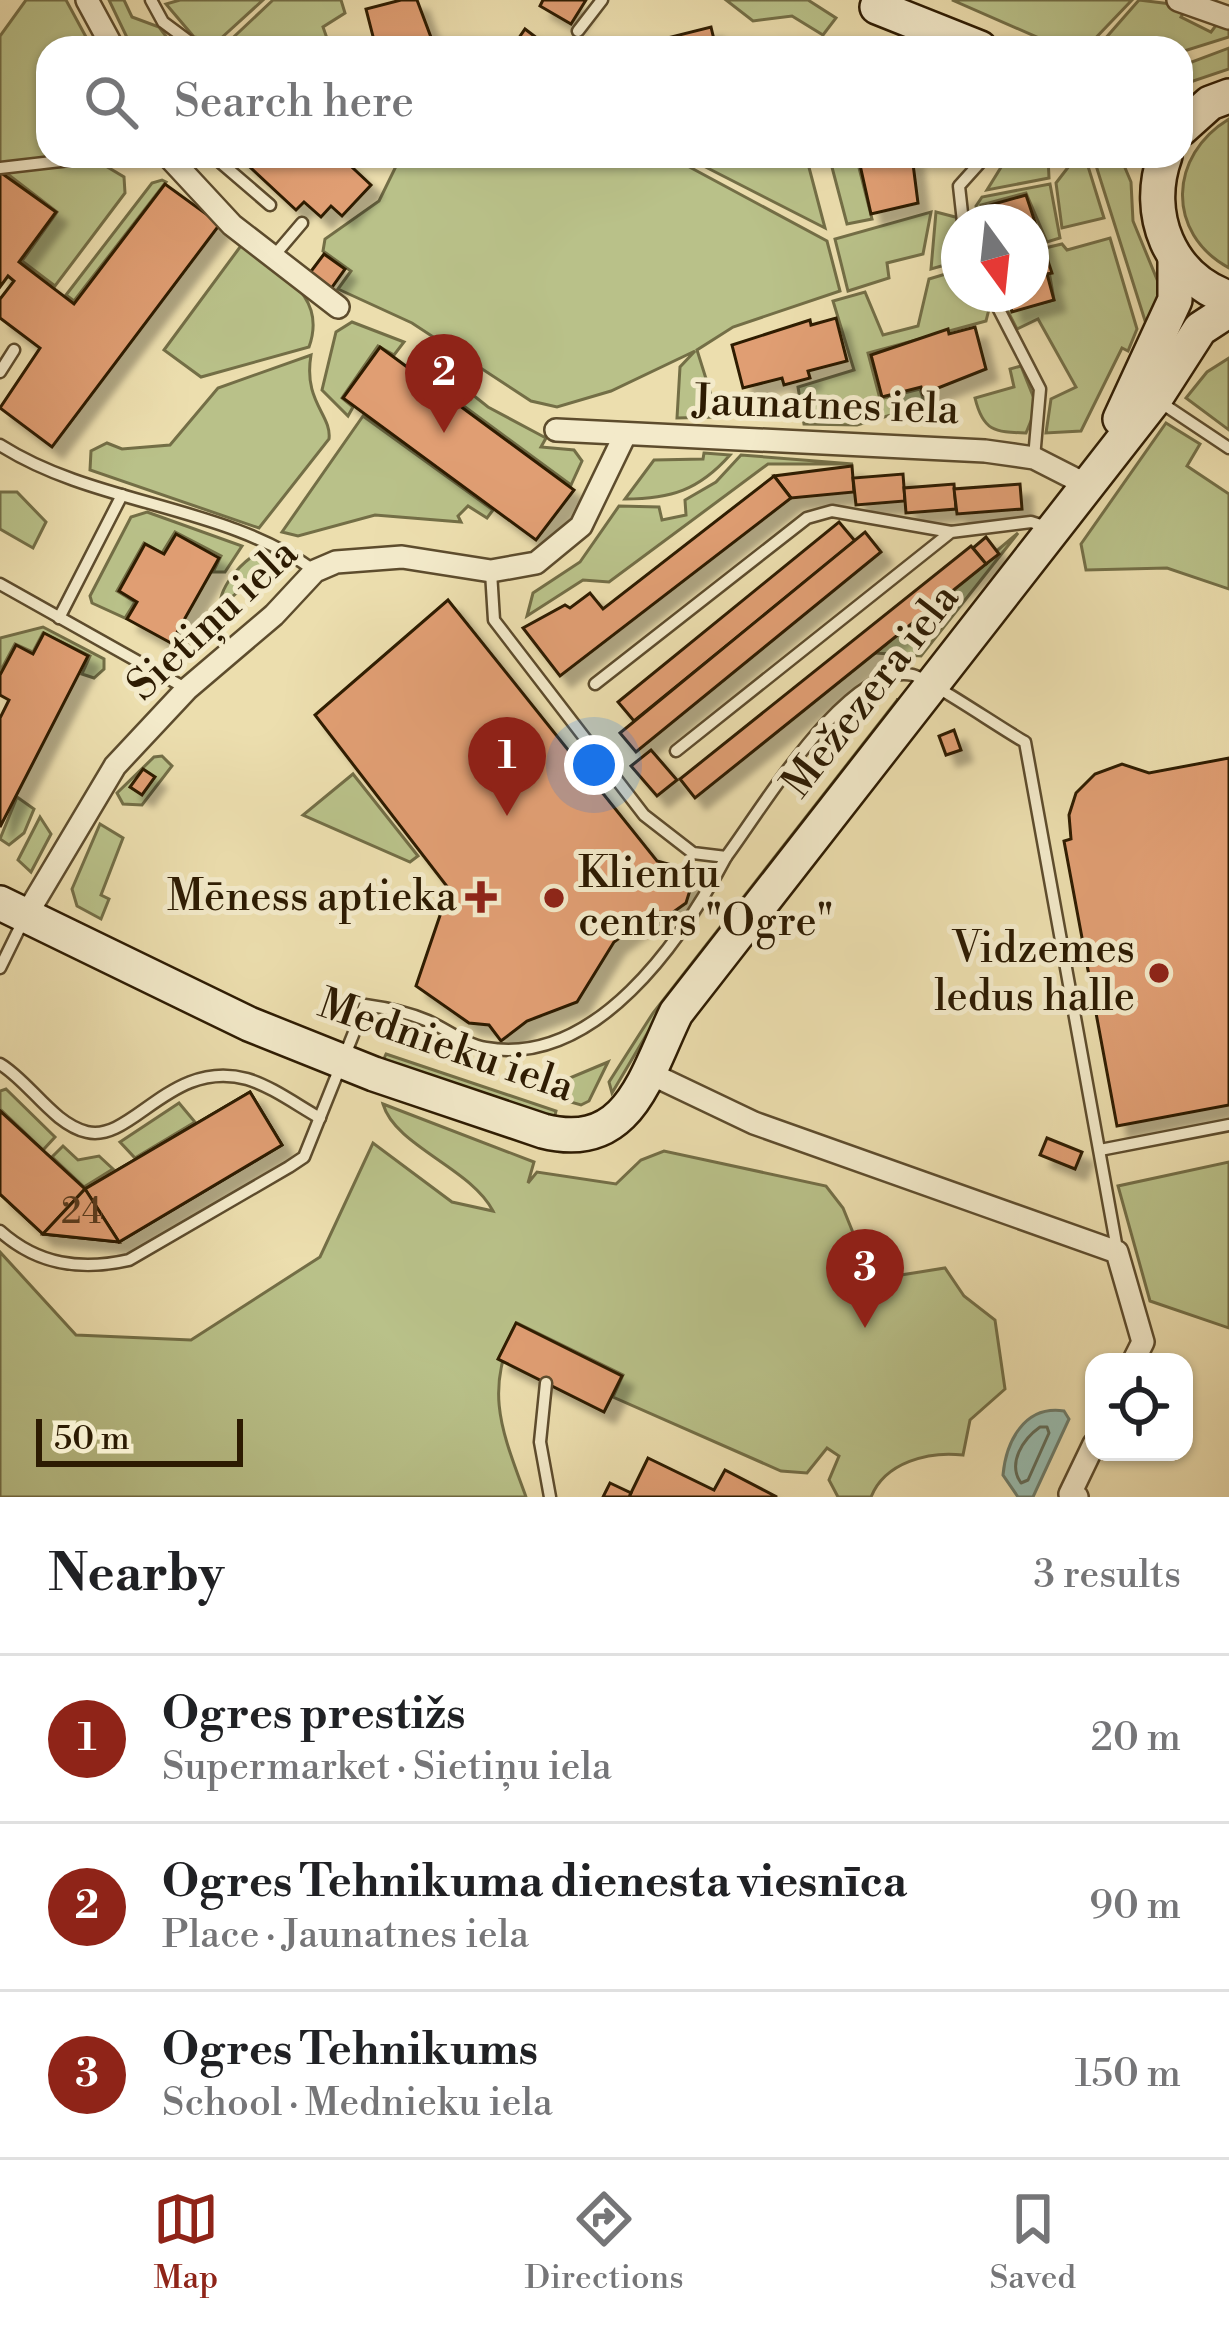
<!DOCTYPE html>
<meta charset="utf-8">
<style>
body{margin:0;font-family:"Libre Bodoni",serif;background:#f6f6f6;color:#202124}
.controls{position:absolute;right:36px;bottom:36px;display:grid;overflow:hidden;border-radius:24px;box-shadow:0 3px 9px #0004}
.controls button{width:108px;height:108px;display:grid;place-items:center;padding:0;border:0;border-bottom:3px solid #e0e0e0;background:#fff;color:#202124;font:60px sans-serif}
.compass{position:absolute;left:941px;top:204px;width:108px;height:108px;border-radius:50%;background:#fff;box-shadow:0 3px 9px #0004;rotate:165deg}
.scale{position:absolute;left:36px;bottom:30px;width:207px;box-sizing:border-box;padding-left:12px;border:6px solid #2d1b02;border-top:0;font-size:33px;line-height:42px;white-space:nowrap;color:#2d1b02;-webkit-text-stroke:9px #f3eaca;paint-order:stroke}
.you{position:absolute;left:594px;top:765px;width:42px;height:42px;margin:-30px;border:9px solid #fff;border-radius:50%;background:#1a73e8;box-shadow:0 0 0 18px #1a73e833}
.badge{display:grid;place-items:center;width:78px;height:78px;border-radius:50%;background:#8f2418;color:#fff;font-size:39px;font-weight:700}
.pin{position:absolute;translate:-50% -99px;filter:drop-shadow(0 3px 6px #0008)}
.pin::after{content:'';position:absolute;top:63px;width:42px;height:36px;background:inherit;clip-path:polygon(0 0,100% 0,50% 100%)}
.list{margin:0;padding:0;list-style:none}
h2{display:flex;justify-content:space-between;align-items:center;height:156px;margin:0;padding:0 48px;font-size:51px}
h2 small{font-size:39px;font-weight:400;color:#757577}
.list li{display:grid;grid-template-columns:78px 1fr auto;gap:36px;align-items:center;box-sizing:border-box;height:168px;padding:0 48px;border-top:3px solid #e0e0e0}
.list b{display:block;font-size:45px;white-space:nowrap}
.list p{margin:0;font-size:39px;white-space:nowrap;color:#757577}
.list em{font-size:39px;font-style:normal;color:#757577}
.icon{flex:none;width:66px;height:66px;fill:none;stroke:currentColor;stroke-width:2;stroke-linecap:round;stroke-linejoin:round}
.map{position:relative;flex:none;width:1229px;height:1497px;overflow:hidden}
.search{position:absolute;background:#fff;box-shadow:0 3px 9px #0004;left:36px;right:36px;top:36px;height:132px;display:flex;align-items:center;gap:30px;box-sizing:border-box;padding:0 42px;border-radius:36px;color:#757577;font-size:45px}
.sheet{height:660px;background:#fff}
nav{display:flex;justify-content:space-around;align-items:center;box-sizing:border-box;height:168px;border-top:3px solid #e0e0e0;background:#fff;font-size:33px;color:#757577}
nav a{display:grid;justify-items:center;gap:6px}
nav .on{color:#8f2418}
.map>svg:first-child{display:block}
.green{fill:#b9c189;stroke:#736e46;stroke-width:3}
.water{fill:#99bcaf;stroke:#6e7c6a;stroke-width:3}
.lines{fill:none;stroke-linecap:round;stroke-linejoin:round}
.shore{stroke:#636c58;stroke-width:3}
.building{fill:#e09e73;stroke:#2d1b02;stroke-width:3;filter:url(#shadow)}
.lane-casing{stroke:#5d4c2d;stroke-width:15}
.street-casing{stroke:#5d4c2d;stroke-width:26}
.secondary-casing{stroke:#2d1b02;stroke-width:38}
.lane{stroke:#f3eaca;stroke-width:10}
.street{stroke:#f3eaca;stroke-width:21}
.secondary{stroke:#f3eaca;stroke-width:33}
.poi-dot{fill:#8f2418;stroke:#f3eaca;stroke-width:4.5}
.labels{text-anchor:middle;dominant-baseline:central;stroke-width:10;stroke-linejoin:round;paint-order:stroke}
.number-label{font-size:36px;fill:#5a3c1e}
.street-label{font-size:42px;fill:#2d1b02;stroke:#f3eaca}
.poi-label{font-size:42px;fill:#2d1b02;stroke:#f3eaca;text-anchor:end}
</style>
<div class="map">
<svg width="1229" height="1497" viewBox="0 0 1229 1497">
<defs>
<filter id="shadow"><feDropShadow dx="11" dy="11" stdDeviation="3" flood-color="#0004"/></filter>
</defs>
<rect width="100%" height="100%" fill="#ecdeae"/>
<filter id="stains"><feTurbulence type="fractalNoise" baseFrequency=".00167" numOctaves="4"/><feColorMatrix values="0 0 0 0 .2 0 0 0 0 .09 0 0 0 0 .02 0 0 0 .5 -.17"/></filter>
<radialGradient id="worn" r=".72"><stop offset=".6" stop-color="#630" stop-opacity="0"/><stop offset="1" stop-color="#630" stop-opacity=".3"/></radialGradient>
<g class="green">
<polygon points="26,0 66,0 92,48 48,48 48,156 64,156 0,164 0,36"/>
<polygon points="109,0 124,0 132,17 159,27 175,48 132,48"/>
<polygon points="180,0 263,0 218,41 194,37 166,4"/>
<polygon points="273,0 341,0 345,13 323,27 329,44 318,48 222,48"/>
<polygon points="726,0 808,0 836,18 823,35 792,16 753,21"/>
<polygon points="952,0 1132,0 1086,48 1062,48"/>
<polygon points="1139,0 1187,6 1181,17 1211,32 1220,20 1229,24 1229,37 1181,52 1097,48"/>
<polygon points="1229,48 1229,69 1193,81 1181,93 1181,66"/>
<path d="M1229 119V268C1165 233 1169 155 1229 119Z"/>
<polygon points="401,156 555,156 560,163 564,156 669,156 827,241 840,291 733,327 697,350 718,417 677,418 680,367 695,351 611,391 557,407 531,401 412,323 338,289 351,271 323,251 325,239 379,201"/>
<polygon points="684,156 806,156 825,228"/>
<polygon points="829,156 856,156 872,219 847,224"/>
<polygon points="1008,156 1048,156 1049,178 987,190"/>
<polygon points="1093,156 1120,156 1131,182 1133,221 1163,294 1147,327"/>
<polygon points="1076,157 1087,163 1104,218 1062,228 1056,183"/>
<polygon points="104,165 124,177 125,193 55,286 22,261 57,212 1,169"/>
<polygon points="162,180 166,182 74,301 66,295 152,183"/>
<polygon points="1050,184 1060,238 1047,242 1026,193 981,205 985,222 980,222 976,206 982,197"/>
<polygon points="931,212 923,254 887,263 889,278 848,291 835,239"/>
<polygon points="936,212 959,218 959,261 931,269"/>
<polygon points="1110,238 1137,329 1128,351 1122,348 1081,431 1046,433 1051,399 1076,387 1038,319 1017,329 999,294 1007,294 1012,311 1054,300 1045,248 1062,244 1067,250"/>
<path d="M243 243C279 274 328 294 309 347L201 377 164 350Z"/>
<polygon points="959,270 959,294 980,294 989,309 986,321 868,353 880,399 920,389 925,405 857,425 804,424 798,387 854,370 833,301 865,292 883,335 918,326 929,279"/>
<polygon points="352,322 404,342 394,355 378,346 342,398 353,407 348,416 322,390 336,332"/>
<path d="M311 355C303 402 332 415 329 439L259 528 90 470 91 451 107 443 122 449 170 445 218 388Z"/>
<polygon points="1229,358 1229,430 1186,398 1207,372"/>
<polygon points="429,360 488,407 546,438 541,447 574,450 582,461 571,485 419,373"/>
<path d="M1021 366 1037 406 1026 433C994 432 983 431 975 398L1014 387 1010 369Z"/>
<polygon points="363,416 493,510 487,518 468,506 458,516 461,522 375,515 298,536 282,532"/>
<polygon points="1166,423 1200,444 1187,466 1229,494 1229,589 1167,568 1086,570 1081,544"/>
<path d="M704 453 730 455C699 490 671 499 625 499L654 460 703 459Z"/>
<polygon points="741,455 853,464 768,464 609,582 583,580 527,616 533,593 580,562 619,506 659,507 662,520 686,515 685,500 716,482"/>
<polygon points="0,492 17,492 46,522 33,548 0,529"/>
<polygon points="147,512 242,546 225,572 213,572 221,556 175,532 162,553 144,543 117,591 135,602 125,618 92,603 90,596 131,517"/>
<polygon points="1018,533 921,656 875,653"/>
<path d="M266 550 281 556 220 607C219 586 245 556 266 550Z"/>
<polygon points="43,627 104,659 104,669 94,678 82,674 90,656 43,633 33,652 15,644 0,672 0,638"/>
<polygon points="898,699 667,1000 612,1093 609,1082 653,1013"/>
<polygon points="162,756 172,766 142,805 123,804 117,793 154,757"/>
<polygon points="353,774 418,856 410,862 303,815"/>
<polygon points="17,797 34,809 24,833 9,845 0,839"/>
<polygon points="40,817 51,834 31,872 18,860"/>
<polygon points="100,824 123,838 101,895 109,899 101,919 77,906 72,889"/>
<polygon points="386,1054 556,1111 554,1119 383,1061"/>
<polygon points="608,1062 589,1101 581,1105 525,1089 558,1083"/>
<polygon points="6,1089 55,1137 43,1150 0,1109 0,1091"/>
<polygon points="179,1103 195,1122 135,1158 120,1142"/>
<path d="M383 1104 534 1162 528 1183 537 1172 616 1184 641 1160 664 1151 826 1186 843 1208 873 1282 882 1287 901 1275 945 1268 964 1296 995 1320 1005 1389 970 1420 963 1455C929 1451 885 1462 871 1497H838L829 1480 839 1456 827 1448 807 1473 781 1471 613 1397 623 1375 517 1323C483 1390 502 1431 526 1497H0V1252L76 1335 191 1340 320 1257 373 1143 452 1202 493 1211C471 1168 395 1146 383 1104Z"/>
<polygon points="63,1146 78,1160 99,1156 113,1169 84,1187 52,1157"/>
<polygon points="1229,1162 1229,1328 1150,1301 1118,1186"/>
</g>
<path class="water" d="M1064 1411 1069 1419 1033 1497H1018L1003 1475C1006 1442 1024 1405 1064 1411Z"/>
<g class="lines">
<path class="shore" d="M1040 1427H1047L1049 1433 1028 1480 1021 1483C1007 1463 1023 1439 1040 1427Z"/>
</g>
<g class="building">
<polygon points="401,0 417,0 435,48 376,48 366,9"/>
<polygon points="543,0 586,0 571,24 540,6"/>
<polygon points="711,27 716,48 665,48 663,39"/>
<polygon points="525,29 550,48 512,48"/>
<polygon points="238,156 340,156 371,185 342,216 331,206 321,217 304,202 296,210"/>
<polygon points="858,156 912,156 918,203 871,214"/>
<polygon points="0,172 56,212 19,262 74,304 165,184 220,224 52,447 0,408 40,348 0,318 0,299 14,281 8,276 0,287"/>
<polygon points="1026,195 1052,273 1047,274 1054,300 1012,312 1007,294 1031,294 1031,222 987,222 983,207"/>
<polygon points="324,254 345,269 330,290 309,274"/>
<polygon points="836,318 847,361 808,371 810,378 784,385 782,378 743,388 732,345 810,320 811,325"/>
<polygon points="975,327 986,369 923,394 921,387 882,397 871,355 948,329 949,334"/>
<polygon points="380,347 574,490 536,540 343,398"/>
<polygon points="852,466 854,492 791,498 774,476"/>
<polygon points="903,474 905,501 856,505 853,478"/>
<polygon points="774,476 791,498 560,676 523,628 565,605 570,608 590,593 603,609"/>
<polygon points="954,484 956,509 906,513 904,488"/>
<polygon points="1020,484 1022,509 957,514 954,489"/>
<polygon points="839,522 855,541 634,721 618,702"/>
<polygon points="865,532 881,552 636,752 620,733"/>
<polygon points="176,534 219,558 171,643 127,619 137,602 119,591 145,544 164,554"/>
<polygon points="986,537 999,554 986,564 973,548"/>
<polygon points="971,546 986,564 695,798 680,779"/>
<polygon points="448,600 657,861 683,868 691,887 686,903 672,913 655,912 614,942 577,1002 527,1021 501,1041 489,1025 469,1023 416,986 449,889 315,715"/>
<polygon points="44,633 88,656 0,827 0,718 9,700 0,695 0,675 16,645 33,654"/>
<polygon points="954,730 961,750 946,755 939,736"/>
<polygon points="651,750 677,780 657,796 631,766"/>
<polygon points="1229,758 1229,1105 1117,1126 1064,841 1071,839 1069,815 1076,793 1095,774 1122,764 1149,773"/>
<polygon points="143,769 155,777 142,795 130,787"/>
<polygon points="250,1092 282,1145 119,1242 43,1234 0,1194 0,1111 85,1189"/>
<polygon points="250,1092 282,1145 119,1242 85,1189"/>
<polygon points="0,1111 85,1189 43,1234 0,1194"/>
<polygon points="1047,1138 1082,1152 1075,1169 1040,1155"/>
<polygon points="85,1189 119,1242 43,1234"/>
<polygon points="516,1323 622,1376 604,1412 498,1359"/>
<polygon points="648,1458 714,1490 725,1470 777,1497 629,1497"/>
<polygon points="610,1483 631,1493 629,1497 603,1497"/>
</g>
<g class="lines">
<g class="lane-casing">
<g id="lane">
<polyline points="151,0 163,22 198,48"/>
<polyline points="578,31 602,0"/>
<polyline points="213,156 270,205"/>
<polyline points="0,168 104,156"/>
<polyline points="963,222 959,186 986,156"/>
<polyline points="273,257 302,223"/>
<polyline points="991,294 1040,389 1034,458"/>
<polyline points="0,372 14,350"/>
<polyline points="1157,400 1229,448"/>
<path d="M0 445C96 506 223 504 315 571"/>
<path d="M491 572 494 620 644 815 693 853 726 857C760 812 849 660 913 675 929 679 1003 730 1025 742L1117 1249"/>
<polyline points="0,584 187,689"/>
<polyline points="59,618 122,495"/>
<polyline points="595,684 807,518 832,511 951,532"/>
<polyline points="676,751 951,532 1031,522 1050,528"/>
<polyline points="0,968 25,917"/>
<path d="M0 1064C29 1081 53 1124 87 1132 132 1143 171 1058 247 1079 271 1086 297 1105 320 1118"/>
<polyline points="1100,1150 1229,1125"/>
<path d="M0 1231C38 1265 81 1271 129 1260L289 1167 304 1157 365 1005C387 1008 407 1012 428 1021 446 1029 466 1045 486 1048 596 1067 682 940 726 857"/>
<polyline points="546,1383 540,1442 550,1497"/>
</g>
</g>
<g class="street-casing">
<g id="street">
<polyline points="87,0 113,48"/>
<polyline points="1178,0 1229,18"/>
<polyline points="168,156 232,225 338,307"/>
<polyline points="556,430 985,451 1034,458 1087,485"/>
<polyline points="25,917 115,766 187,689 274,615 315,571 336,562 402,557 491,571 536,563 581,526 624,437"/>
<polyline points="647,1072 754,1123 1117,1252 1143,1342 1133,1362"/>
<polyline points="1077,1497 1070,1494 1094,1444"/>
</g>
</g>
<g class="secondary-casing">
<g id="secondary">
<polyline points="877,7 980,48"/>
<polyline points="1181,129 1210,103 1229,96"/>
<path d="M1165 156C1144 214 1169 277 1229 298"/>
<polyline points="1120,419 1175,300 1175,259"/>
<path d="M0 903 249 1024 374 1074 543 1131C629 1153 645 1077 676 1013L1155 399 1200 329 1229 310"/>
</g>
</g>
<use href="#lane" class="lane"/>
<use href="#street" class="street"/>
<use href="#secondary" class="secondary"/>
</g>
<g class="poi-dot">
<path d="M475 879h12v12h12v12h-12v12h-12v-12h-12v-12h12z"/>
<circle cx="554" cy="898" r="12"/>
<circle cx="1159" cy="973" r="12"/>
</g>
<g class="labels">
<g class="number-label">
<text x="82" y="1212">24</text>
</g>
<g class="street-label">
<text transform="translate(826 406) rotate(2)">Jaunatnes iela</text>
<text transform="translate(213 620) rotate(-43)">Sietiņu iela</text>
<text transform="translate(871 691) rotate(-52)">Mežezera iela</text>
<text transform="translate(446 1046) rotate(19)">Mednieku iela</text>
</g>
<g class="poi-label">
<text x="578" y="874" text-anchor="start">Klientu<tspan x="578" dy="48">centrs "Ogre"</tspan></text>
<text x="457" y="897">Mēness aptieka</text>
<text x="1135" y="949">Vidzemes<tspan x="1135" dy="48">ledus halle</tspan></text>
</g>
</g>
<rect width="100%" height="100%" filter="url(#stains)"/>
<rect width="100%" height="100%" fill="url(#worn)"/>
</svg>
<div class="controls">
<button><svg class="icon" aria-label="locate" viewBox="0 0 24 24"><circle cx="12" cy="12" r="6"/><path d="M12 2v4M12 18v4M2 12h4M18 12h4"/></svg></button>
</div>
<svg class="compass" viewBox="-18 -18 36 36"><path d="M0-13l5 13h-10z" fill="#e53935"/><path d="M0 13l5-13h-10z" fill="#757577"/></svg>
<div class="scale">50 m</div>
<div class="you"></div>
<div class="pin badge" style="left:507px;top:816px">1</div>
<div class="pin badge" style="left:444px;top:433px">2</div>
<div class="pin badge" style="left:865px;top:1328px">3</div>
<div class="search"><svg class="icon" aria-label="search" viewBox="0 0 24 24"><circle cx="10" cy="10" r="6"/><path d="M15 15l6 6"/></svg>Search here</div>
</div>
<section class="sheet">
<h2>Nearby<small>3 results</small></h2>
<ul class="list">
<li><span class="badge">1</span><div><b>Ogres prestižs</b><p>Supermarket · Sietiņu iela</p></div><em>20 m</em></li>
<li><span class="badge">2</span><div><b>Ogres Tehnikuma dienesta viesnīca</b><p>Place · Jaunatnes iela</p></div><em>90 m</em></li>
<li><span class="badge">3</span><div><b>Ogres Tehnikums</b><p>School · Mednieku iela</p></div><em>150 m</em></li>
</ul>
</section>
<nav>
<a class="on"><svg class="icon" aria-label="map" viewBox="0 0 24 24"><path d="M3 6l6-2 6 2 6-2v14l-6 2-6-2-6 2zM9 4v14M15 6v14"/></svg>Map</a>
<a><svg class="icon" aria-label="directions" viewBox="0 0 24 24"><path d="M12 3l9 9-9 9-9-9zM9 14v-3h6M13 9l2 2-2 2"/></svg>Directions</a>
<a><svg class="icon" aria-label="saved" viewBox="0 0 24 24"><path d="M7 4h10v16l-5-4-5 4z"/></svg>Saved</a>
</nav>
